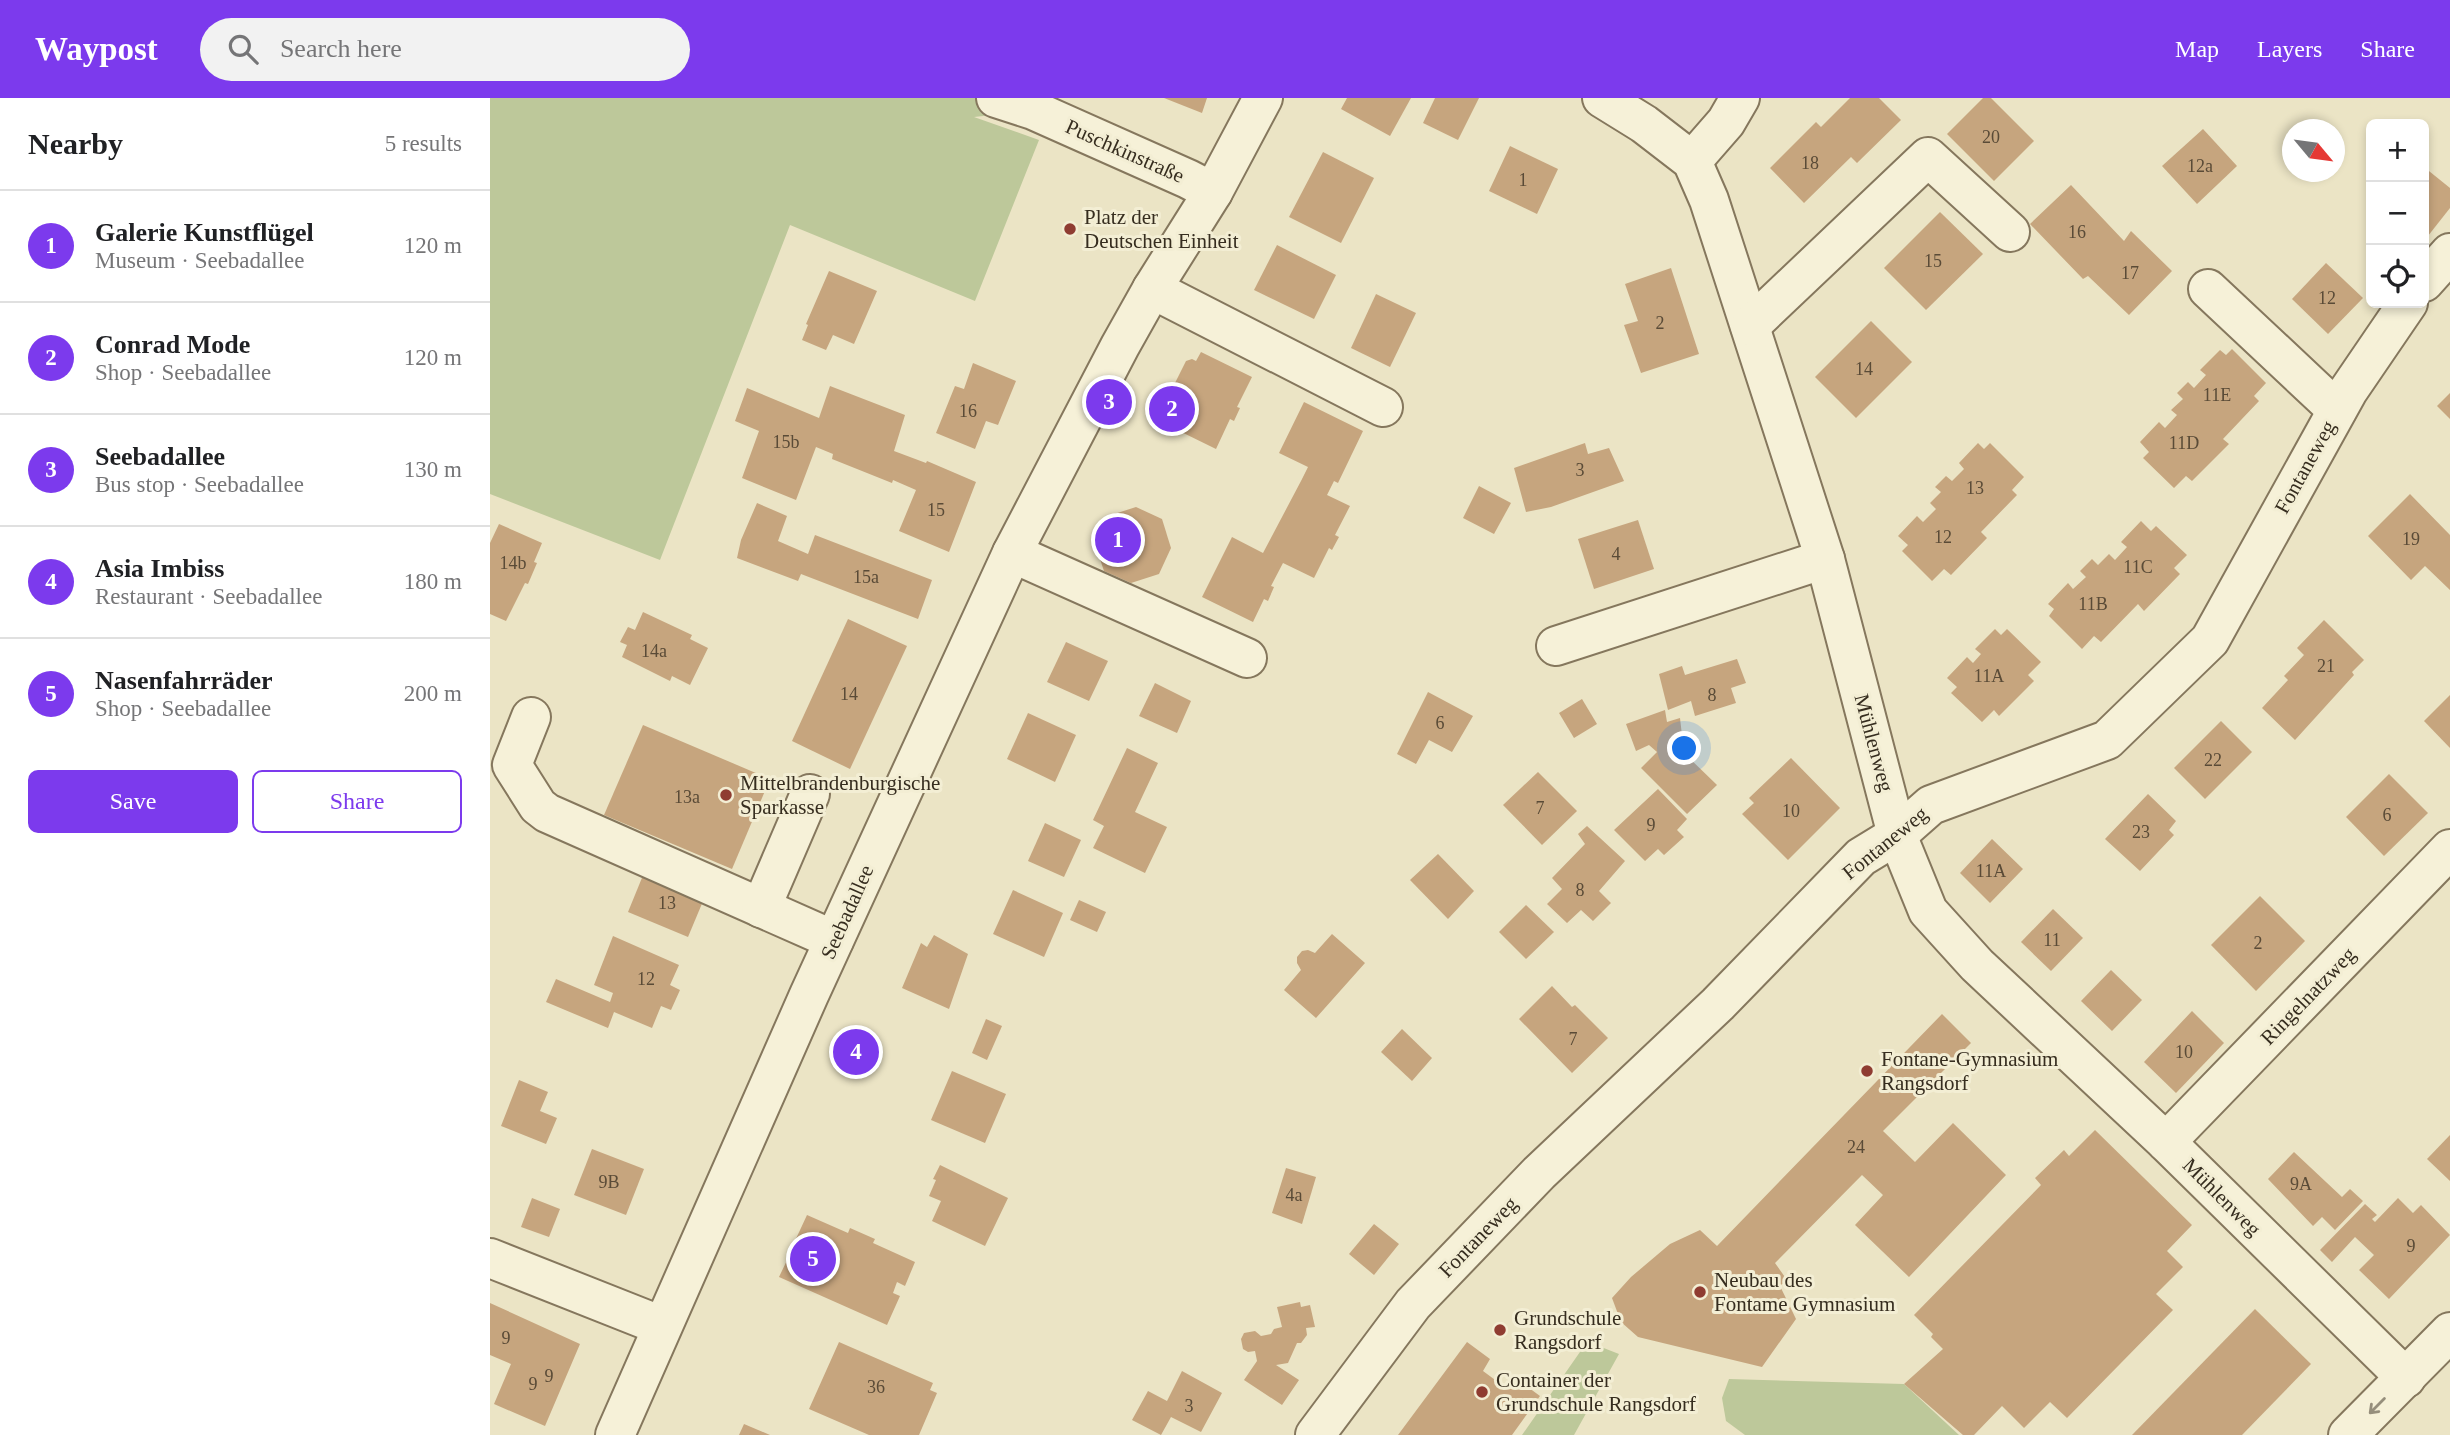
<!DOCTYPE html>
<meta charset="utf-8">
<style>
body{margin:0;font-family:"Times New Roman",serif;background:#f2f2f2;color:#202124}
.controls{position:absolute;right:21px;top:21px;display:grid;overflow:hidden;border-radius:10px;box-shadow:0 4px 10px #0003}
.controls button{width:63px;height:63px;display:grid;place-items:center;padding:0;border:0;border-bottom:2px solid #e0e0e0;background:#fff;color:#202124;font:35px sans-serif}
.compass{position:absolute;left:1792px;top:21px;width:63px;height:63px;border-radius:50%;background:#fff;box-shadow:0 4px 10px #0003;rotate:119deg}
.you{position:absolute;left:1195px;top:651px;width:24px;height:24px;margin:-18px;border:5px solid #fff;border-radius:50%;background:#1a73e8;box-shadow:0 0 0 10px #1a73e833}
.badge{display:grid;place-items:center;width:46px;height:46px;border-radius:50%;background:#7c3aed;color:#fff;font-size:23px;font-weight:700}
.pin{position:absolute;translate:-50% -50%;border:4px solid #fff;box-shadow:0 2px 7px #0006}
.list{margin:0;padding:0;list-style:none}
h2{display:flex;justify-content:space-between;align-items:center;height:91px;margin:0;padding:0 28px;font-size:30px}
h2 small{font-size:23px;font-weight:400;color:#757577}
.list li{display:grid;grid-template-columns:46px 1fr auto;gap:21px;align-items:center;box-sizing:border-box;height:112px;padding:0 28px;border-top:2px solid #e0e0e0}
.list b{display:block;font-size:26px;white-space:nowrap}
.list p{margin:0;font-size:23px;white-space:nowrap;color:#757577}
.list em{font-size:23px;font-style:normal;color:#757577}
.actions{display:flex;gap:14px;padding:21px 28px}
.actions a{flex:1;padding:16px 0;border:2px solid #7c3aed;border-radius:10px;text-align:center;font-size:24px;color:#7c3aed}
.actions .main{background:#7c3aed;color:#fff}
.icon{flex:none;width:38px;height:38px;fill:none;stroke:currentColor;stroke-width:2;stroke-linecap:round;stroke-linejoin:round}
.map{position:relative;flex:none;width:1960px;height:1337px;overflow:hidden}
header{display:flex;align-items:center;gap:42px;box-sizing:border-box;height:98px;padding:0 35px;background:#7c3aed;color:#fff}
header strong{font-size:33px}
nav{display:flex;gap:38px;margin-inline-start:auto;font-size:24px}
.search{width:490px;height:63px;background:#f2f2f2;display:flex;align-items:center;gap:18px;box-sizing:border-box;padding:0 24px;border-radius:38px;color:#757577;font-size:26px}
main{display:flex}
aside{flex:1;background:#fff}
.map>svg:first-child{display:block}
.green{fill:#bdc89a}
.building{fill:#c6a57e}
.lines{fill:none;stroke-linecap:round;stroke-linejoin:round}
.minor-casing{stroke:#85775d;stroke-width:42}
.minor{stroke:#f6f1d8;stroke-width:38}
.oneway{stroke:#968f7c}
.poi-dot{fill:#8f3c31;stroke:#f3eed4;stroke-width:2.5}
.labels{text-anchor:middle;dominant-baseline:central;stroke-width:6;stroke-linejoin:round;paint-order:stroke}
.number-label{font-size:18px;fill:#5a4b37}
.street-label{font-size:21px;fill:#362d1f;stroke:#f3eed4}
.poi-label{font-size:21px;fill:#362d1f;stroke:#f3eed4;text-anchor:start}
</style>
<header>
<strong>Waypost</strong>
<div class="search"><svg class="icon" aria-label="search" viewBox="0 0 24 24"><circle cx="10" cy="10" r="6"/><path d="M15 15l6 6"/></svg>Search here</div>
<nav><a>Map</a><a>Layers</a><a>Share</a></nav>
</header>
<main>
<aside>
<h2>Nearby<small>5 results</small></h2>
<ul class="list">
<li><span class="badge">1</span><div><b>Galerie Kunstflügel</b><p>Museum · Seebadallee</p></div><em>120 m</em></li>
<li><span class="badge">2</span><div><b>Conrad Mode</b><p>Shop · Seebadallee</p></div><em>120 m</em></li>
<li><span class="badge">3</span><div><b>Seebadallee</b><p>Bus stop · Seebadallee</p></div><em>130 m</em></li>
<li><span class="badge">4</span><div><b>Asia Imbiss</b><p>Restaurant · Seebadallee</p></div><em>180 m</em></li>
<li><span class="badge">5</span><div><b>Nasenfahrräder</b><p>Shop · Seebadallee</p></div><em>200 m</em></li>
</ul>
<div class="actions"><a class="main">Save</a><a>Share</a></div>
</aside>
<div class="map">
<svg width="1960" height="1337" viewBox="0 0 1960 1337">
<rect width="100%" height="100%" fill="#ebe4c5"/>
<g class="green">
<polygon points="0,0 564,0 579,9 484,19 549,42 485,203 300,127 170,462 0,396"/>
<polygon points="1099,1241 1106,1247 1129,1256 1084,1337 1032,1337"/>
<polygon points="1239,1281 1414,1286 1469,1337 1255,1337 1236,1323 1232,1300"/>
</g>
<g class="building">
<polygon points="674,0 717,0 712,15"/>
<polygon points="857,0 921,0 900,38 851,11"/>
<polygon points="945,0 989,0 968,42 933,25"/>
<polygon points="1360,0 1389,0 1411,22 1367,65 1361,59 1314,105 1280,70 1326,24 1331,29"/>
<polygon points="1493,0 1501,0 1544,43 1504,83 1457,36"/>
<polygon points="1713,31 1747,68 1707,106 1672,68"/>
<polygon points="1020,48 1068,71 1047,116 999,93"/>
<polygon points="833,54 884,80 851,145 799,119"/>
<polygon points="1934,69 1960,90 1960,110 1934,143"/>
<polygon points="1581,87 1634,143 1641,133 1682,173 1639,217 1598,178 1593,181 1540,126"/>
<polygon points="1450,114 1493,156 1436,212 1394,170"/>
<polygon points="787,147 846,177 824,221 764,192"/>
<polygon points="1836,165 1873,200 1838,236 1802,201"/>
<polygon points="1181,170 1209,256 1151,275 1134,227 1148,223 1135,186"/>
<polygon points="339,173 387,193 364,246 343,237 336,252 312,242 318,227 316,226"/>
<polygon points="886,196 926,215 900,269 861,250"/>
<polygon points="1381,223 1422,264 1366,320 1325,279"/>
<polygon points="1742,251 1776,285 1764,298 1769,303 1733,341 1739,346 1702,383 1696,378 1684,390 1653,360 1659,354 1650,344 1669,324 1675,330 1687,317 1681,312 1693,301 1687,295 1698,284 1704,290 1716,277 1710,272 1730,252 1736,257"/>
<polygon points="711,254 762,279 747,309 750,310 744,323 740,321 726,351 675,326 680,317 675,314 673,309 696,263 702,261 706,263"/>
<polygon points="483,265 526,283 508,327 496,323 485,351 446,335 465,288 474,291"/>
<polygon points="340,288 415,317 404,353 436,365 437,363 486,384 459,454 409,433 426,392 403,382 402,385 342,361 343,356 326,349 306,402 252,380 269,333 245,323 257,290 329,320"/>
<polygon points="1960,295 1960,321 1947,308"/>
<polygon points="814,304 873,333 848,385 844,383 837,397 860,408 845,437 849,439 842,452 839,450 824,480 793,465 781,488 784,489 778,503 774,501 763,524 712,499 742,439 773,455 811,383 818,369 789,355"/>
<polygon points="1095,345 1098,356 1119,350 1134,383 1061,409 1036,414 1024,370"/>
<polygon points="1488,345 1494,351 1500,345 1534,379 1522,392 1527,397 1491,434 1497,440 1461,477 1454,471 1442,483 1412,453 1418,447 1408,438 1427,418 1433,424 1446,411 1440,405 1451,394 1445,389 1456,378 1462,383 1474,371 1469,365"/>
<polygon points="989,388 1021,405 1004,436 973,420"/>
<polygon points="1920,396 1960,437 1960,492 1935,468 1921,482 1878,438"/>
<polygon points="267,405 297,418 288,443 318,456 325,437 442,482 428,521 311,476 308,483 247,460 251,442"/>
<polygon points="646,409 672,421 681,450 669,476 641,485 614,473 605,446 618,418"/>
<polygon points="1148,422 1164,471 1104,491 1088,441"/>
<polygon points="1651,423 1661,433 1666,428 1697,457 1684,470 1690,476 1654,513 1648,506 1611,544 1604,538 1592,551 1559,518 1564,511 1558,506 1578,485 1583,491 1596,479 1590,473 1602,461 1608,467 1619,456 1625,462 1637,449 1631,444"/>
<polygon points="9,426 52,445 44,464 47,465 38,486 35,485 16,523 0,516 0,445"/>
<polygon points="153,514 202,537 200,541 218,550 200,587 182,578 180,583 132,559 137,547 130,544 138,529 145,532"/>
<polygon points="358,521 417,548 360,671 302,643"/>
<polygon points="1834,522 1874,562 1862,574 1864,577 1805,642 1772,610 1798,582 1794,578 1814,557 1807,550"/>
<polygon points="1505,531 1511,537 1517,531 1551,564 1538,577 1544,583 1509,618 1504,612 1492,624 1461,595 1467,589 1457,580 1477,559 1483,565 1491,556 1485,551"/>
<polygon points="576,544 618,563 599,603 557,584"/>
<polygon points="1247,561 1256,585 1241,590 1246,605 1205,618 1201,603 1178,612 1169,576 1192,568 1195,577"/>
<polygon points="665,585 701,603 687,635 649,618"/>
<polygon points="938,594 983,618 962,654 939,642 926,666 907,656"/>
<polygon points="1960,597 1960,650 1934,623"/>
<polygon points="1092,601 1107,626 1084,640 1069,615"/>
<polygon points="1175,612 1177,624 1190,620 1194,655 1227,687 1197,716 1151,670 1167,654 1159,647 1146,653 1136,626"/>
<polygon points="538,615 586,637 565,684 517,661"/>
<polygon points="1731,623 1762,654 1715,701 1684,670"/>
<polygon points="153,627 280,681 242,771 114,717"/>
<polygon points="637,650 668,665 645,714 677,729 655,775 603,750 614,728 603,722"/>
<polygon points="1301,660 1350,710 1298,762 1252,716 1264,705 1259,700"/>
<polygon points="1048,674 1087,713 1052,747 1013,707"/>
<polygon points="1899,676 1938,715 1894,758 1856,719"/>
<polygon points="1168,691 1197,721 1187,732 1194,739 1174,757 1168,751 1155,763 1124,732"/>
<polygon points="1658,696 1686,723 1679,732 1684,737 1650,773 1615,741"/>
<polygon points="555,725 591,742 574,779 538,763"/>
<polygon points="1097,728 1135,763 1109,793 1121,805 1103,823 1091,812 1077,825 1057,806 1072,791 1062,780 1095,746 1088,736"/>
<polygon points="1502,741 1533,771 1500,805 1470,775"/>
<polygon points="948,756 984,793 958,821 920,782"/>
<polygon points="156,770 216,796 198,839 138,814"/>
<polygon points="523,792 573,815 554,859 503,836"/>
<polygon points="1770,798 1815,843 1766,893 1721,847"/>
<polygon points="589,802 616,814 607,834 580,822"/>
<polygon points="1036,807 1064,834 1036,861 1009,834"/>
<polygon points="1563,811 1593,840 1561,873 1531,844"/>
<polygon points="842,836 875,865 826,920 794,892 811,872 807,865 807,859 812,853 818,852 825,855"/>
<polygon points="444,837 478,856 459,911 412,890 431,845 437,849"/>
<polygon points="123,838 189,867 180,887 190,892 181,912 171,908 162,930 124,914 118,930 56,904 66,881 120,904 123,895 104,887"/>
<polygon points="1621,872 1652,902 1622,933 1591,903"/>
<polygon points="1062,888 1082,909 1085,907 1118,940 1082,975 1029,921"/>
<polygon points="1702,913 1734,945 1686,995 1654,964"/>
<polygon points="1452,916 1481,945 1393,1033 1425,1064 1463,1025 1516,1077 1419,1179 1365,1127 1393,1097 1372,1077 1285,1165 1297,1182 1290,1188 1306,1221 1272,1269 1148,1239 1131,1224 1122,1200 1141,1179 1180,1146 1210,1132 1227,1148"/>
<polygon points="496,921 512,928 497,962 482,955"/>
<polygon points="912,931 942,960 922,983 891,954"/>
<polygon points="462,973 516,996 495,1045 441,1022"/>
<polygon points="29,982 58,994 50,1013 67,1020 56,1046 11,1028"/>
<polygon points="1605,1032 1702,1127 1677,1153 1693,1169 1666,1196 1683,1212 1577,1320 1560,1304 1534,1330 1512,1308 1484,1337 1473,1337 1414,1286 1453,1251 1441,1239 1443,1236 1424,1217 1551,1087 1545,1080 1574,1052 1579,1058"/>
<polygon points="1960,1037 1960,1083 1937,1061"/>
<polygon points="102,1051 154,1071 136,1117 84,1097"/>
<polygon points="1804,1054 1852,1099 1860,1091 1873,1103 1845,1132 1832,1119 1823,1128 1778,1081"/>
<polygon points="450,1067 518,1100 495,1148 442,1123 451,1103 439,1098 446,1082 443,1081"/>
<polygon points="796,1070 826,1079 812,1126 782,1115"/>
<polygon points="42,1100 70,1111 59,1139 31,1129"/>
<polygon points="1908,1100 1923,1115 1931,1107 1960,1137 1899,1201 1869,1172 1884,1157 1865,1139 1842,1164 1830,1152 1875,1106 1887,1117 1882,1121 1885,1124"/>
<polygon points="317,1117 358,1135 360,1130 385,1141 383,1145 425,1164 415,1188 407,1184 403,1195 410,1198 397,1227 289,1179 300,1156 306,1159 310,1148 304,1145"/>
<polygon points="884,1126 909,1146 884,1177 859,1156"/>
<polygon points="810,1204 811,1209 820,1207 825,1229 816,1230 817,1237 811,1245 807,1245 798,1265 786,1267 809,1282 792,1307 754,1282 767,1263 765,1253 758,1254 753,1251 751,1241 754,1235 765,1233 771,1238 781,1236 784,1231 792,1229 787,1209"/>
<polygon points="0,1205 90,1246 55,1328 4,1306 21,1266 0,1257"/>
<polygon points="1765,1211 1821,1266 1752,1337 1642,1337"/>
<polygon points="349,1244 443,1285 440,1292 447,1295 429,1337 379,1337 319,1311"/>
<polygon points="977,1244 1000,1261 993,1273 1016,1290 1024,1279 1050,1298 1022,1337 908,1337"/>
<polygon points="692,1273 732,1295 711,1334 681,1319 671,1337 642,1322 658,1293 677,1303"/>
<polygon points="254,1326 280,1337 249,1337"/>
</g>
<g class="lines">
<g class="minor-casing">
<g id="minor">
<polyline points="506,0 543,12 698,81 723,94"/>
<polyline points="1112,0 1154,26 1202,63 1219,102 1335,461 1407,737 1438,813 1487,867 1676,1044 1916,1280"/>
<polyline points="1202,63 1236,24 1250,0"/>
<polyline points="1934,184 1960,155"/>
<polyline points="662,191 893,309"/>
<polyline points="1718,191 1847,312"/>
<polyline points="1260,228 1438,59 1520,134"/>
<polyline points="522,455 757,560"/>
<polyline points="1066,548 1335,461"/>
<polyline points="41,619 22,667 48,708 57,715 344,842"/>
<polyline points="271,810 320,696"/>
<polyline points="1676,1044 1960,751"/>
<polyline points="0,1160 172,1228"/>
<polyline points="125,1337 319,897 522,455 630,248 662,191 723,94 773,0"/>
<polyline points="825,1337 923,1206 1049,1075 1228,906 1371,759 1407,737 1441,707 1617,642 1720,542 1858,293 1918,205"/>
<polyline points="1858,1337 1960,1234"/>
</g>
</g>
<use href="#minor" class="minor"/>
</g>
<defs><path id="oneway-shaft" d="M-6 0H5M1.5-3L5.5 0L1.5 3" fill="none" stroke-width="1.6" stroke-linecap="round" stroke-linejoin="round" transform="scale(1.75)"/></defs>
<use class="oneway" href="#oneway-shaft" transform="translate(1887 1308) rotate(135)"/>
<g class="poi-dot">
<circle cx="580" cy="131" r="7"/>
<circle cx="236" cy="697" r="7"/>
<circle cx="1377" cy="973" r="7"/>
<circle cx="1210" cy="1194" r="7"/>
<circle cx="1010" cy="1232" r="7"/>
<circle cx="992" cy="1294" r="7"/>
</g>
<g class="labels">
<g class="number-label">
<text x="1501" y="39">20</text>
<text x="1320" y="65">18</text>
<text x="1710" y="68">12a</text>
<text x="1033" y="82">1</text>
<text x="1587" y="134">16</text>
<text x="1443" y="163">15</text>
<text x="1640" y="175">17</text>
<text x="1837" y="200">12</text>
<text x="1170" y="225">2</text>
<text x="1374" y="271">14</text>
<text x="1727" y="297">11E</text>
<text x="478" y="313">16</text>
<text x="296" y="344">15b</text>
<text x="1694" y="345">11D</text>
<text x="1090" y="372">3</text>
<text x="1485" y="390">13</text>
<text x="446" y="412">15</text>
<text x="1453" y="439">12</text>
<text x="1921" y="441">19</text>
<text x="1126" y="456">4</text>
<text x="23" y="465">14b</text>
<text x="1648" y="469">11C</text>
<text x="376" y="479">15a</text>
<text x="1603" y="506">11B</text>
<text x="164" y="553">14a</text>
<text x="1836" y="568">21</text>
<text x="1499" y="578">11A</text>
<text x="359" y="596">14</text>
<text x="1222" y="597">8</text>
<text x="950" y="625">6</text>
<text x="1723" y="662">22</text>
<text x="197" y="699">13a</text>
<text x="1050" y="710">7</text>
<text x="1301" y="713">10</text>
<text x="1897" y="717">6</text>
<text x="1161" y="727">9</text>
<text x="1651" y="734">23</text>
<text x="1501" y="773">11A</text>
<text x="1090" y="792">8</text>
<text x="177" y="805">13</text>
<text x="1562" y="842">11</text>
<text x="1768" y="845">2</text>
<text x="156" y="881">12</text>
<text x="1083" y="941">7</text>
<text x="1694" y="954">10</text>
<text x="1366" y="1049">24</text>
<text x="119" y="1084">9B</text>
<text x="1811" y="1086">9A</text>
<text x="804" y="1097">4a</text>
<text x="1921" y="1148">9</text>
<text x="16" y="1240">9</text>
<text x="59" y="1278">9</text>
<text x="43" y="1286">9</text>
<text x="386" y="1289">36</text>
<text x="699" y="1308">3</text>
</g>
<g class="street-label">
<text transform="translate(635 53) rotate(24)">Puschkinstraße</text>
<text transform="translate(1815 369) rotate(-61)">Fontaneweg</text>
<text transform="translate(1384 645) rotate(75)">Mühlenweg</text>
<text transform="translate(1395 745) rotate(-39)">Fontaneweg</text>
<text transform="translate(357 814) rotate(-66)">Seebadallee</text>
<text transform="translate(1818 898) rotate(-46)">Ringelnatzweg</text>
<text transform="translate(1732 1099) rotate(45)">Mühlenweg</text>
<text transform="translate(988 1139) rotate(-46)">Fontaneweg</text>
</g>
<g class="poi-label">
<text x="594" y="119">Platz der<tspan x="594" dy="24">Deutschen Einheit</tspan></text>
<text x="250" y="685">Mittelbrandenburgische<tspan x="250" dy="24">Sparkasse</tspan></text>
<text x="1391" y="961">Fontane-Gymnasium<tspan x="1391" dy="24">Rangsdorf</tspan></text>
<text x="1224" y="1182">Neubau des<tspan x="1224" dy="24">Fontame Gymnasium</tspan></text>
<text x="1024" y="1220">Grundschule<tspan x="1024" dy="24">Rangsdorf</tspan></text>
<text x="1006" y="1282">Container der<tspan x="1006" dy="24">Grundschule Rangsdorf</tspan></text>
</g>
</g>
</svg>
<div class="controls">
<button>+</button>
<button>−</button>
<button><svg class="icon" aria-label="locate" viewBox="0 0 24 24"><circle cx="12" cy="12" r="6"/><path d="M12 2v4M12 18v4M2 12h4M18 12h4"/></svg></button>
</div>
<svg class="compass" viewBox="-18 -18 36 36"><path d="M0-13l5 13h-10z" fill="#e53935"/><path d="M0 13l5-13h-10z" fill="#757577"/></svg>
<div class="you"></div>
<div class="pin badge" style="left:628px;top:442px">1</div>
<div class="pin badge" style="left:682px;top:311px">2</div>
<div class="pin badge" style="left:619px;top:304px">3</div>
<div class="pin badge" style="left:366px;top:954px">4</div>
<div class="pin badge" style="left:323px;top:1161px">5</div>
</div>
</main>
